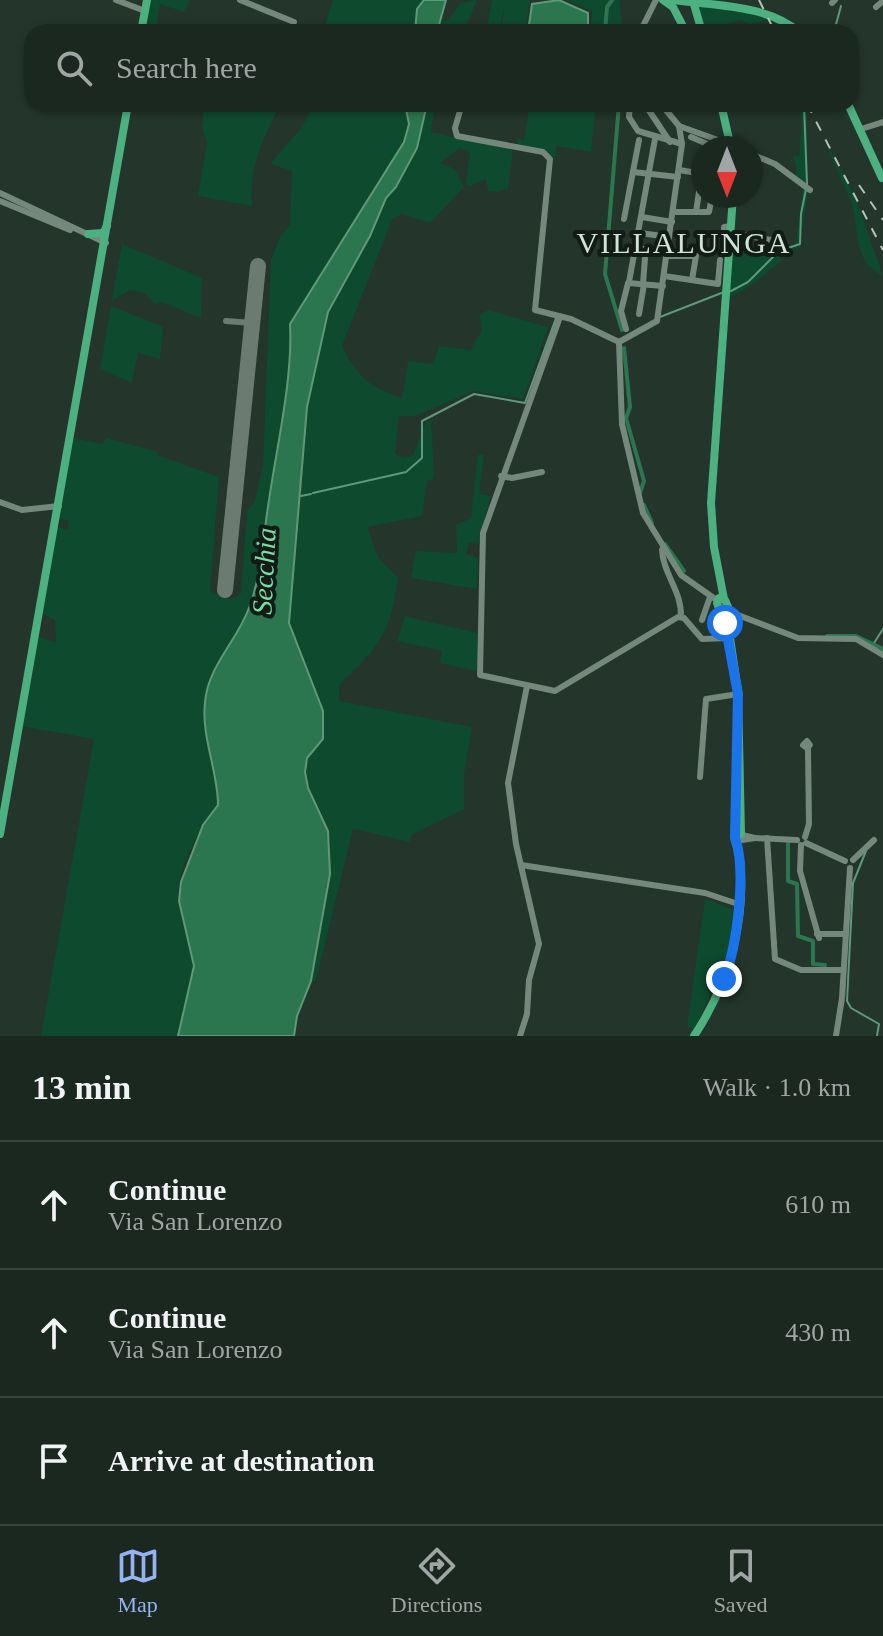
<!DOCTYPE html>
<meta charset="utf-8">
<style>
body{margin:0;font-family:Georgia,serif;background:#28342d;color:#f1f3f6}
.compass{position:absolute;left:691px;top:136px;width:72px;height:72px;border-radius:50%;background:#1b2820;box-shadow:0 2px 6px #0004;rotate:180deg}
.stop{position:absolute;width:24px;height:24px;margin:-18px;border:6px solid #1a73e8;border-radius:50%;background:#fff}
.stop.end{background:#1a73e8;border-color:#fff;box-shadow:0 2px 8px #0008}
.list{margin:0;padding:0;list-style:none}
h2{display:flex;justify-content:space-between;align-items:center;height:104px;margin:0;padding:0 32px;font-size:34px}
h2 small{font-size:26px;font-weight:400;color:#a0a6a5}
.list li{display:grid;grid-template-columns:52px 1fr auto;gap:24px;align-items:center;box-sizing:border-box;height:128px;padding:0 32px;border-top:2px solid #39443e}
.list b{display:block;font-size:30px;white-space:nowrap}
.list p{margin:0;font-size:26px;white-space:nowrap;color:#a0a6a5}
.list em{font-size:26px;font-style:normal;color:#a0a6a5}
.icon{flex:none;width:44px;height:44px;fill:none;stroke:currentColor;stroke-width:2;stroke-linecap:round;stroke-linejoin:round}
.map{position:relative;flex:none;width:883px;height:1036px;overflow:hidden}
.search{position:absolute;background:#1b2820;box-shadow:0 2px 6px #0004;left:24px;right:24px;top:24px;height:88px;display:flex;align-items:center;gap:20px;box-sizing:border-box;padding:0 28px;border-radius:24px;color:#a0a6a5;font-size:30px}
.sheet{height:488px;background:#1b2820}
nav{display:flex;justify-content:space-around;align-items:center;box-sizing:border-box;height:112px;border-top:2px solid #39443e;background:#1b2820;font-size:22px;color:#a0a6a5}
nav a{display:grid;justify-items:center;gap:4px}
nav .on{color:#95b2f1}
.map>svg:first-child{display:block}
.green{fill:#0e4a2d}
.water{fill:#2b764f;stroke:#60987a;stroke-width:2}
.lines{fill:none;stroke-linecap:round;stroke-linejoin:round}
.stream{stroke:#60987a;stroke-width:2}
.canal{stroke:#2b764f;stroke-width:4}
.taxiway{stroke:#6c7b72;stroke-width:6}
.runway{stroke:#6c7b72;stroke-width:16}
.minor{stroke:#75887c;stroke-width:6}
.major{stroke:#4cb081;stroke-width:8}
.rail{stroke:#b5c1b9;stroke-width:2;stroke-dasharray:10 10;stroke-linecap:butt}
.route{stroke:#1a73e8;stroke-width:10}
.labels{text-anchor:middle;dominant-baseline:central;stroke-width:8;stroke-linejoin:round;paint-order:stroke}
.water-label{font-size:28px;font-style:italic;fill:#77dda4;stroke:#131b16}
.quarter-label{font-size:30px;letter-spacing:2px;fill:#d0e5d7;stroke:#131b16}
</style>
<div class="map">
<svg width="883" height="1036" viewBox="0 0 883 1036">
<rect width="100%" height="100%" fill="#24352b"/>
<g class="green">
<polygon points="149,0 190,0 184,12 160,4 155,32 142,32"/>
<polygon points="333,0 424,0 417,9 415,32 323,32"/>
<polygon points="477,0 464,32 437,32 440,21 449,20 460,3"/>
<polygon points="492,0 530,0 525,32 501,32 505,4 499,32 486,32"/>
<polygon points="566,0 609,0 604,8 604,32 591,32 592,11"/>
<polygon points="613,0 619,0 623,32 606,31 608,7"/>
<polygon points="697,6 765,16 767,20 749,24 741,20 726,24 728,32 705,32"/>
<path d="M204 104H281C264 135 248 170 252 206L198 196 207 142 202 128Z"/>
<path d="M289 104H405L409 124 404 142 290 324C293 378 277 445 269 500 263 536 262 574 249 608 237 641 208 666 205 702 202 737 218 772 218 805 199 830 175 869 179 902 181 923 189 942 193 963 196 977 184 1022 178 1036H41L94 739 21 726 38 636 56 643 55 620 41 613 56 526 68 530 69 521 58 518 72 438 102 444 107 438 158 452 157 455 219 477 210 591C221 596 231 604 241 593L247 512 255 501 263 464 271 260 280 237 290 225 292 171 270 164 299 131 311 111Z"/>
<path d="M427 104H435L431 132 513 150 508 188 498 192 488 191 486 179 468 186 466 182 470 153 460 148 440 163 455 169 464 187 430 223 402 214 392 220 342 346C355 374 371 389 402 398L408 361 433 364 439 346 470 350 482 330 480 315 488 310 548 327 523 399 474 391 415 416H399L395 454 404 458 413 455 425 424 431 419 434 473 433 479 427 481 422 516 367 527 378 557 398 578C390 636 380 645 339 685V701L472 727 464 775V809L411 835 410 842 353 829 316 981H311C319 935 332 887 330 839 328 812 294 785 307 757 311 750 319 747 323 739V711L289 623 307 407 328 312 370 236 386 198 396 187 417 148Z"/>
<polygon points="530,104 596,104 591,152 556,146 557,157 517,149 518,139 524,140"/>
<path d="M803 104 807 113 808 190 800 247 779 256 782 260C763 275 752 288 731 296L729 302 733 235 740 236 739 249C760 255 776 252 796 244L803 187 792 179 797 172 793 156H799L802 123 799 106Z"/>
<path d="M825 140 856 199 883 276C851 260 860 230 852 205 844 183 832 162 825 140Z"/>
<polygon points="122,244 202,278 201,318 162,302 155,304 144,293 130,290 112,300"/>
<polygon points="111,306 163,327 160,359 138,353 132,383 100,369"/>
<polygon points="478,455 484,455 479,494 491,496 478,544 469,543 466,554 478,558 477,589 411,578 416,551 457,553 456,525 471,518"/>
<polygon points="405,616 477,633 477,671 440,663 442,651 397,641"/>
<polygon points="705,899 733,909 732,943 695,1029 687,1027"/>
</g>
<g class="water">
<polygon points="424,0 446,0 437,32 415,32 417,9"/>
<polygon points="559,0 588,13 588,32 528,32 532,4"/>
<path d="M405 104H427L417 148 396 187 386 198 370 236 328 312 307 407 289 623 323 711V739L307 758 305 772 308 788 328 831 330 874 311 981 297 1016 294 1036H178L194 966 179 901 181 882 203 825 218 805C218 771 201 737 205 702 208 666 237 641 249 608 262 574 263 536 269 500 277 445 293 378 290 324L404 142 409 124Z"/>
</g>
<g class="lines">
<g class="stream">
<polyline points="834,32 841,6"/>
<polyline points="731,291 748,282 779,251 800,244 801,214 807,184 804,105"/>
<polyline points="660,317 724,292"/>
<polyline points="313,493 406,472 422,458 422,421 474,394 525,403 556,318"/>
<polyline points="301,496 311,494"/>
<polyline points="874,643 883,629"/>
<polyline points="866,851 853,883 847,1001 851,1008 879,1024 877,1036"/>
</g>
<g class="canal">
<polyline points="605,32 607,7 612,0"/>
<polyline points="619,104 605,274 622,330"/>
<polyline points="624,348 630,407 626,418 644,481 640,493"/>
<polyline points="644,505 652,523"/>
<polyline points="665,544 684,571"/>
<polyline points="827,636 856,636 883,649"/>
<polyline points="788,842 788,881 797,884 798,936 813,941 813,964 825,965"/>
</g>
<polyline class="taxiway" points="226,321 252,323"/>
<polyline class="runway" points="225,590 258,266"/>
<g class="minor">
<polyline points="116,0 145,11"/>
<polyline points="240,0 294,22"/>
<polyline points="832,3 835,0"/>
<polyline points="876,7 883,1"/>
<polyline points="640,32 656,0"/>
<polyline points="462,104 455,128 457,136 543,152 550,159 535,310 571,319 619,342"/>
<polyline points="630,104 629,117 638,131 682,144"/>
<polyline points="646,106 670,142"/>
<polyline points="679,126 718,140 729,148"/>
<polyline points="861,129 883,122"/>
<polyline points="691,137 712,146"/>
<polyline points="751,154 775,164 810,190"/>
<polyline points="679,170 703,174"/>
<polyline points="633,172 678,177"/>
<polyline points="0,193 106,243"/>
<polyline points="0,201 70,230"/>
<polyline points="673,212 709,212 712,196"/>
<polyline points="696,212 700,185"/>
<polyline points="642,217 672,222"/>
<polyline points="624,219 639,140"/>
<polyline points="640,233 669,237"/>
<polyline points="731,233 771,240"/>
<polyline points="711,236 724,236 724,227 731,226"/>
<polyline points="636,248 667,252"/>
<polyline points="667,256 696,256 692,280"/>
<polyline points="664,276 718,284 720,260"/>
<polyline points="629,282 655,139"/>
<polyline points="643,284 645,258"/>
<polyline points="639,314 644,284"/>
<polyline points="560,317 483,533 480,675 555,691 678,617 684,618 702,639 730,638"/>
<polyline points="626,329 621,311 628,283 663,286"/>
<polyline points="619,342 622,424 643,513 681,575 718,601"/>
<polyline points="619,342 657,321 682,144 679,126 661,104"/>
<polyline points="501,476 512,478 542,472"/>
<polyline points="0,502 22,510 59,506"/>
<path d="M662 550C663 574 682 591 681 617"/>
<polyline points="730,612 798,638 856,639 883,655"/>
<polyline points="702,620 710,597"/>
<polygon points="807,741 810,745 807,748 803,745"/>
<polyline points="700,777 706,699 738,694"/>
<polyline points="742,835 755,838 742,840"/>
<polyline points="805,837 809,824 808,748"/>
<polyline points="755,838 797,840"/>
<polyline points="767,838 775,959 801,970 843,970"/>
<polyline points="806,843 845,861"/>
<polyline points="801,845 800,871 819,938"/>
<polyline points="853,860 874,840"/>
<polyline points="521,865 705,893 738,904"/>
<polyline points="817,934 845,934"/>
<polyline points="520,1036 527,1014 529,980 539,944 516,844 508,783 527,686"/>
<polyline points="836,1036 842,998 850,868"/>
</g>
<g class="major">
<polyline points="663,0 673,7 686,32"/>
<path d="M674 0C715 6 765 4 799 32"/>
<polyline points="693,1 702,32"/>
<polyline points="141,32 147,0"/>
<polyline points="721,104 731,148"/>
<polyline points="848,104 882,178"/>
<polyline points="88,234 103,233 107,226"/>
<polyline points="724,599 714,547 711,503 733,196"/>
<polyline points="725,623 733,618 725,600 719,598 717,603 730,638 738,691 741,834"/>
<polyline points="0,834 128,104"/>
<path d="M694 1036C732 979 750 908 737 841"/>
</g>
<g class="rail">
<polyline points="759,0 775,32"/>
<polyline points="807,104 883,250"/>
<polyline points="859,185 883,220"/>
</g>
</g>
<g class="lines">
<path class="route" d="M724 979C737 947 747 871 735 838L738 694 725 623"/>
</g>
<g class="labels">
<g class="water-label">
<text transform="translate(264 571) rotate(-87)">Secchia</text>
</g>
<g class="quarter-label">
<text x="684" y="242">VILLALUNGA</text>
</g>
</g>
</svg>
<svg class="compass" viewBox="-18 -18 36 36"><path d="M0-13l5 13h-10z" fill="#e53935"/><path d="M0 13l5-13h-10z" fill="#a0a6a5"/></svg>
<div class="stop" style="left:725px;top:623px"></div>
<div class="stop end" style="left:724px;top:979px"></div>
<div class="search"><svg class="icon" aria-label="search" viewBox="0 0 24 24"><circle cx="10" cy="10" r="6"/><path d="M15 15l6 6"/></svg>Search here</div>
</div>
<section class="sheet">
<h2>13 min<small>Walk · 1.0 km</small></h2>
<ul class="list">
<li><svg class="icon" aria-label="ahead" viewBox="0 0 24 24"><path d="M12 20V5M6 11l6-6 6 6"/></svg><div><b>Continue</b><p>Via San Lorenzo</p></div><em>610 m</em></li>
<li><svg class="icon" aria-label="ahead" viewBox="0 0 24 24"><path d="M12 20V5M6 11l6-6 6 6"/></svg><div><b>Continue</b><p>Via San Lorenzo</p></div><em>430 m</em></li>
<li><svg class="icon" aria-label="arrive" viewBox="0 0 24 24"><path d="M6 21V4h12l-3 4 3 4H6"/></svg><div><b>Arrive at destination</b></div></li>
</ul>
</section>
<nav>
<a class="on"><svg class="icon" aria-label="map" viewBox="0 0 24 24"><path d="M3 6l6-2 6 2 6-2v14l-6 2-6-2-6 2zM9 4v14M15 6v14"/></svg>Map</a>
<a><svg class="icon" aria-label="directions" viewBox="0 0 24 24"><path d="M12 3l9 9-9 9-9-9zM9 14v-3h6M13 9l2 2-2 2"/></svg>Directions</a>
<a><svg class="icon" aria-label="saved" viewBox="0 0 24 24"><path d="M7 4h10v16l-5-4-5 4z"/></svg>Saved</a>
</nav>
